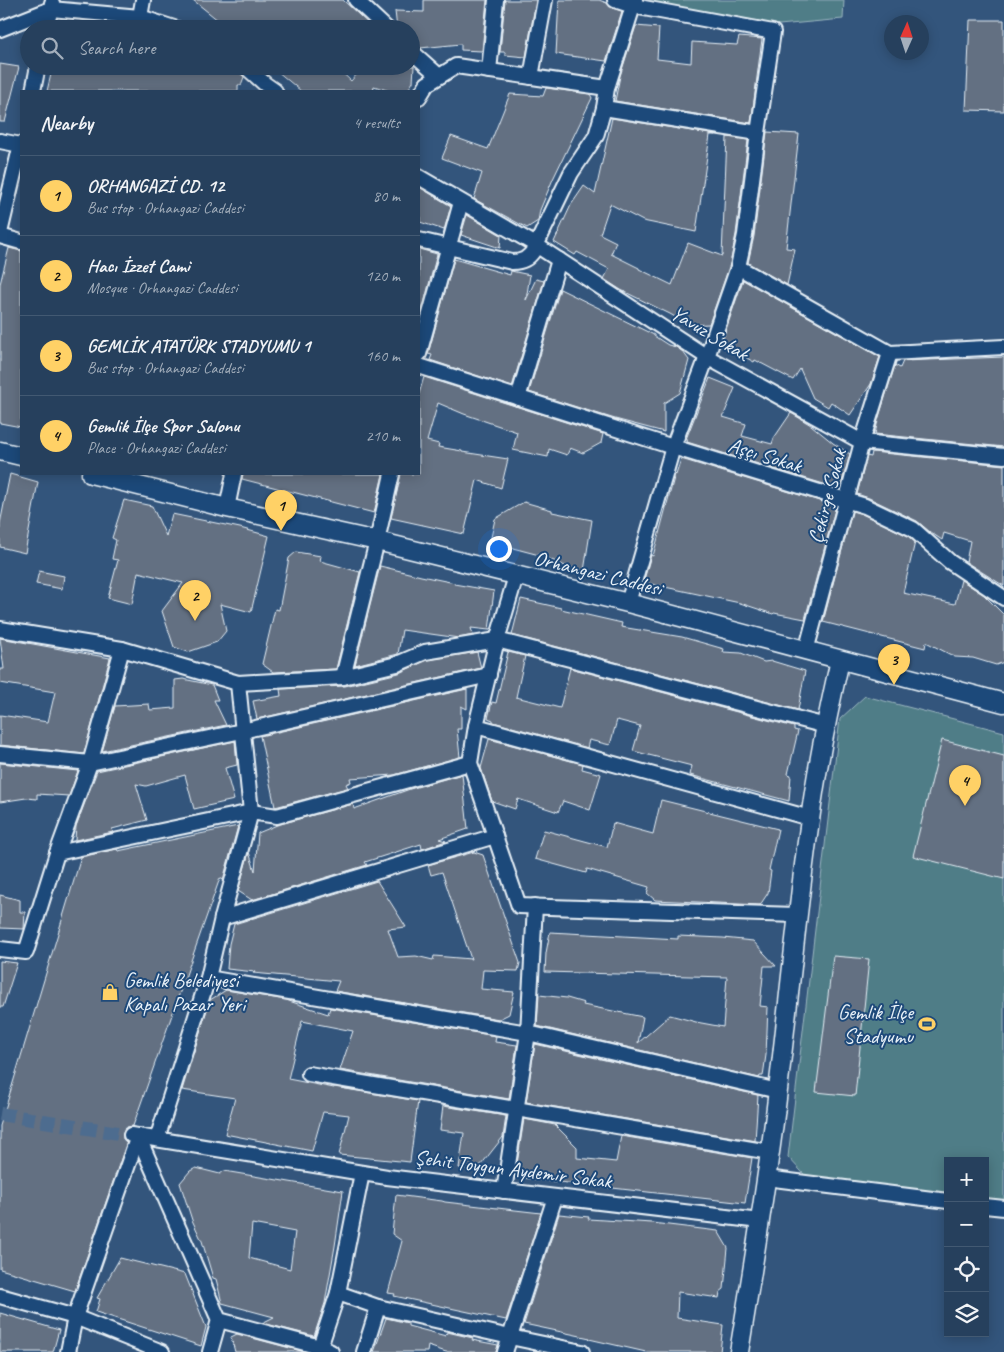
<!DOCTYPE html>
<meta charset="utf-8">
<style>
body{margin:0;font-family:Caveat,sans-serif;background:#324b66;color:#f1f3f6}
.controls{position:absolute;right:15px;bottom:15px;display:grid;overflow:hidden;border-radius:0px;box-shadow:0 2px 12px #0003}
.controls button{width:45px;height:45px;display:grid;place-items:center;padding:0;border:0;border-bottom:1px solid #425972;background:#26405d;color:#f1f3f6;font:25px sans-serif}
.compass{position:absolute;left:884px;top:15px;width:45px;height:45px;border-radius:50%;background:#26405d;box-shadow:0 2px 12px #0003;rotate:3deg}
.you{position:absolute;left:498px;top:548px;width:18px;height:18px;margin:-12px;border:4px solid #fff;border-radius:50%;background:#1a73e8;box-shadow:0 0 0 8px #1a73e833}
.badge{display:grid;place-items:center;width:32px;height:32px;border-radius:50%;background:#ffd166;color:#111;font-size:16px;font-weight:700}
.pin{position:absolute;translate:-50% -41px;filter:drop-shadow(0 1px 2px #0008)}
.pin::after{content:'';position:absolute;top:26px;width:18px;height:15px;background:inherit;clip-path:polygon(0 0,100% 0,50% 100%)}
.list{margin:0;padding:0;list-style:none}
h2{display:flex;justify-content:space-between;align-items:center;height:65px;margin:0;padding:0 20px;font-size:21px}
h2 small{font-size:16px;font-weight:400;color:#a4afbc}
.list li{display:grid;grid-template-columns:32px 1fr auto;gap:15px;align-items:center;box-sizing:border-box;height:80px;padding:0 20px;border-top:1px solid #425972}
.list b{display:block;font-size:19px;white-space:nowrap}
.list p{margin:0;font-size:16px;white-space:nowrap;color:#a4afbc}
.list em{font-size:16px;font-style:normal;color:#a4afbc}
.icon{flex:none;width:28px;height:28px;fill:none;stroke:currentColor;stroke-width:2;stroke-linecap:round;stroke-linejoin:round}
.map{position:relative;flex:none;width:1004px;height:1352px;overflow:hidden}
.search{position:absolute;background:#26405d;box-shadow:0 2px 12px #0003;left:20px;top:20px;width:400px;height:55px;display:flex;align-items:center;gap:12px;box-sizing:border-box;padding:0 18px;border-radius:28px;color:#a4afbc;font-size:19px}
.panel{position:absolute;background:#26405d;box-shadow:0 2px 12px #0003;left:20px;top:90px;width:400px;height:385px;border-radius:0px}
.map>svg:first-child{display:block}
.green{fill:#4f7d87;stroke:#9cb7c0}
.building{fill:#637082;stroke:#e8f1f8;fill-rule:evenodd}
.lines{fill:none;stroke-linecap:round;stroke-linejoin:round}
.minor-tunnel{stroke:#4e6c8f;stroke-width:14;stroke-dasharray:14 7;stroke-linecap:butt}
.minor-casing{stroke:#e8f1f8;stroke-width:18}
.tertiary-casing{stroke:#e8f1f8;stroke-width:21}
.minor{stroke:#1f4a7a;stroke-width:14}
.tertiary{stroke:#1f4a7a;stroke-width:18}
.labels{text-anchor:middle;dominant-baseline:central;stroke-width:4;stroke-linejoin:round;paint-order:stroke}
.street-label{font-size:21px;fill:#e8f1f8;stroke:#1f4a7a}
.poi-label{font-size:21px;fill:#e8f1f8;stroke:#1f4a7a;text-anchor:start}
</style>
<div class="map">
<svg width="1004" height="1352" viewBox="0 0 1004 1352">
<rect width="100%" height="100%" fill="#33557c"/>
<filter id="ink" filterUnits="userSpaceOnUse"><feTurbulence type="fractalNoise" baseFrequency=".02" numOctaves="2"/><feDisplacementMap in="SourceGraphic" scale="10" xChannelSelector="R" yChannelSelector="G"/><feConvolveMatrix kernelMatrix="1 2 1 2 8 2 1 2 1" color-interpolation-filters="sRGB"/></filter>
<g filter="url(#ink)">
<g class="green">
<polygon points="645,0 844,0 843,19 779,25 645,2"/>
<polygon points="865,696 1004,732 1004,1201 985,1200 985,1161 948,1161 948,1196 813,1184 788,1157 840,719"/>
</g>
<g class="building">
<polygon points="193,0 343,0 374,29 236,29 224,25"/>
<polygon points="424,0 487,0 482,51 461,50 461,44 420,48 416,44 411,42 411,29 397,29 395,11 424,12"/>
<polygon points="505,0 536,0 526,57 505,55 505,52 500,52"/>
<polygon points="559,0 599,0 607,3 612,8 622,11 606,61 556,54"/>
<polygon points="970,20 1004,20 1004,111 966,110"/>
<polygon points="636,26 659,28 657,59 691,63 692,42 737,45 739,37 762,39 751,123 615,101 620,76"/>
<polygon points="0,64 19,67 5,122 0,122"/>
<polygon points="53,66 236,66 239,72 244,77 241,85 238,85 238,91 47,91"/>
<polygon points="271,66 335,66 351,81 364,66 414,66 413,82 407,91 390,91 374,86 373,91 301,91"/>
<polygon points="546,88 590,94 592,98 553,179 540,210 538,221 527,228 474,199 482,173 442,158 451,136 488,149 510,94 543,96"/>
<polygon points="612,118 716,135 710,135 696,232 643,221 610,204 600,234 616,242 611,254 639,268 639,269 672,285 688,243 722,256 727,137 748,140 736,234 730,265 709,324 689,325 670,314 621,290 604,279 609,269 577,252 575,255 554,242 571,205 584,186 595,194"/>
<polygon points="767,132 799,134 786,248 795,249 787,285 748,263 754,236"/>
<polygon points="419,187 451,206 444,230 420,222 420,212 419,212"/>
<polygon points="467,215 501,235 500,248 461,235"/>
<polygon points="9,248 21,251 21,427 0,423 0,284"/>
<polygon points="419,249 437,254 419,322"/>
<polygon points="454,259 510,275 511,271 530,275 526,300 536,279 544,281 512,387 430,360 432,355 428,354"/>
<polygon points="743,280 880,357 871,384 850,415 831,402 828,407 813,398 800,369 793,380 755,360 754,362 721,344"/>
<polygon points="560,289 654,335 654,336 668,345 676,347 683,352 689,360 680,393 664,403 664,432 615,419 529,392"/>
<polygon points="1004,357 1004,447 875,434 878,420 895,365 900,368 903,361"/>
<polygon points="424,377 603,434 601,443 583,453 570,448 567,455 549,449 548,457 513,450 517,432 464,414 438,403 427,441 439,444 438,447 462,451 462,452 508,459 501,488 477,480 464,534 391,518 401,474 419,474 419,394"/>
<polygon points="710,378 735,388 723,417 746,424 742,436 772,444 774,438 791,413 811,425 833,443 850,454 840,489 687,442 688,439 686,439"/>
<polygon points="872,452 1004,465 1004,586 966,562 970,541 944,533 942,540 930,532 917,521 869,498 857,494 867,456 871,457"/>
<polygon points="681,459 836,506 805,619 774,613 773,614 740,603 646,583 644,580 651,555 653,556 675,474 676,475"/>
<polygon points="10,474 38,482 25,553 0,547 0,524"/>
<polygon points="243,474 383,474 374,513 242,479"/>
<polygon points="124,500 152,506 166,536 172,514 240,528 269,536 251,612 220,604 226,631 217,642 188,652 174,647 162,611 183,583 138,572 132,604 108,598 118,560 112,559 116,540 112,538"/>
<polygon points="524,502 552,510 552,512 592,520 584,571 565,566 543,556 490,542 495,519"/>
<polygon points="852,511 862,514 908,536 915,542 903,593 955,604 961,580 983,594 1004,615 1004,662 996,665 973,658 955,657 926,642 925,648 823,622"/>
<polygon points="296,552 321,556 320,561 360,572 336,669 273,672 262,664 275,609 279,610 289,558"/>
<polygon points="380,566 421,576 455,583 454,584 494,591 489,630 471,628 473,635 459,638 402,630 398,654 355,665"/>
<polygon points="39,571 64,576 62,589 36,584"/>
<polygon points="521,599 561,608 561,609 622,623 621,627 682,637 724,649 723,652 741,653 764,662 772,661 805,671 798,710 512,635"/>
<polygon points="0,638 110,658 84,754 0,745 0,715 48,722 55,692 0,683 0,669 4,669"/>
<polygon points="477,652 481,668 257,719 253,701 281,696 280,689 345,686 399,673 427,660"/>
<polygon points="508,652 525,656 516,697 560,708 570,668 794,727 794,730 798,731 788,774 791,775 789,801 690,775 692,766 633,751 640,726 617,720 610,745 589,740 587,748 493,722 493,720 488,718 492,702 496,703"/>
<polygon points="183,679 212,685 218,700 214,700 226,725 102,751 115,706 149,704 150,710 175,708 175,680"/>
<polygon points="467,689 467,709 461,706 461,729 457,729 460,757 394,775 350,778 351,782 346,784 348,788 275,807 260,736"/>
<polygon points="489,739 583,764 582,769 601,774 590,810 563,801 558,812 518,799 515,809 492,801 481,768"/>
<polygon points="942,740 1004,756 1004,879 913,856"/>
<polygon points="235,741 237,765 225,768 234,800 194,809 185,775 146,786 136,784 147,820 112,829 113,832 75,840 76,826 97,771"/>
<polygon points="0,763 78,771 69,796 37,794 37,799 26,798 0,802"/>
<polygon points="462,774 468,829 439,839 446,841 422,849 421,844 365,862 367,865 252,900 238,891 249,852 255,871 258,833 277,825 353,804 354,809 410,789"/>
<polygon points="661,800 778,829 769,870 771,871 768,893 760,905 655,900 647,893 649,887 587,869 586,873 535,859 544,830 607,847 613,823 653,834"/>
<polygon points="238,826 223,880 220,878 133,1126 127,1127 123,1133 123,1139 127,1142 75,1291 0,1269 0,1126 81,857 117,849 118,851"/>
<polygon points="474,852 483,855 520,963 518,971 483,970 481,989 514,992 509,1014 499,1019 335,991 339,981 253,973 255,972 227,969 229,944 234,924 377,881 406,927 388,929 398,957 416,956 433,960 434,956 471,959 442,872 431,875 428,865"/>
<polygon points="0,895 20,900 20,912 25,912 24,929 0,928"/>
<polygon points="550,932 678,939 678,936 723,938 753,941 776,966 764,966 760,1006 768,1007 766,1055 763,1076 760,1076 759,1078 537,1026 539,995 567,998 584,1003 583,1005 643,1017 638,1043 670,1015 696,1022 723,1027 727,977 545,972 546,953"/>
<polygon points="833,956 869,959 855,1096 816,1092"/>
<polygon points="0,961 17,963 3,1007 0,1007"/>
<polygon points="226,990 286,1000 328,1014 330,1008 496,1036 495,1042 517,1045 509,1099 340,1070 353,1031 302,1021 288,1079 334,1088 334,1087 418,1101 410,1162 339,1155 349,1115 323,1112 312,1151 225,1134 235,1098 182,1090 210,1000"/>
<polygon points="535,1044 758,1095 755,1141 526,1102"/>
<polygon points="443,1106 506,1116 503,1137 477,1170 459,1168 464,1133 440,1130"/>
<polygon points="524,1119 555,1125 577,1147 577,1158 616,1162 621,1136 752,1158 745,1203 515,1177"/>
<path d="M196 1168 220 1174 224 1171 343 1191 335 1246 325 1303 314 1336 262 1323 274 1317 222 1303 216 1279 213 1278 202 1241 192 1220 180 1183 190 1171ZM252 1224 295 1232 290 1269 249 1258Z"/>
<polygon points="396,1195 442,1201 445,1202 541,1213 506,1320 394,1296 395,1294 388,1293 402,1241 392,1234"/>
<polygon points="559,1214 589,1217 588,1219 652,1223 718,1231 728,1248 724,1289 720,1292 719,1298 678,1292 677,1318 723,1325 720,1352 646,1352 589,1339 590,1338 524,1324"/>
<polygon points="120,1258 185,1274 206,1327 201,1346 96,1312 100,1299 97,1298"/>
<polygon points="0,1313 59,1330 53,1352 0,1352"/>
<polygon points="386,1318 408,1323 408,1326 446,1336 447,1332 473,1338 472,1340 498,1345 496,1352 446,1352 428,1346 427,1352 374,1352"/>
<polygon points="237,1334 305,1352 235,1352 231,1337"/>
</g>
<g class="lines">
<polyline class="minor-tunnel" points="0,1114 131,1135"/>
<g class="minor-casing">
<g id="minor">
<polyline points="356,0 387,29"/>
<polyline points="615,0 633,6 773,32 758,133 745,235 738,267"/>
<polyline points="140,17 143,0"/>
<polyline points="0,29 51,9 140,17 177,29"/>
<polyline points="46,29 52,3"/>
<polyline points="411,51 439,76"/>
<polyline points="245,66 265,84 275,91"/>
<polyline points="489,71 496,0"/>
<polyline points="531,77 545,0"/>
<polyline points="607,88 635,0"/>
<polyline points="33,91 38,66"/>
<path d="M419 97 427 84 456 66 607 88 604 108 596 136 571 173 534 250C528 259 522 262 512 262L419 240"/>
<polyline points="604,108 758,133"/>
<polyline points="0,141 21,145"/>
<polyline points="419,177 536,245 707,357 862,442 1004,456"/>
<polyline points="0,233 21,144"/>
<polyline points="0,236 21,242"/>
<polyline points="890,353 1004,347"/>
<polyline points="419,354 461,202"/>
<polyline points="419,366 673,447 865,506 913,529 950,562 1004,598"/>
<polyline points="518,398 559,260"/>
<polyline points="227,508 234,474"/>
<polyline points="516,576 497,640 476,726 810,818"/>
<polyline points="628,603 673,447 707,357 738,267 890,353"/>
<polyline points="0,629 122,649 238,683 343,677 397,664 425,652 497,640 826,726"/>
<polyline points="806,651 862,442 890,353"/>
<polyline points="343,677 377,541 392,474"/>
<polyline points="476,726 470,763 519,906 797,915"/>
<polyline points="0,754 90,763 242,731 489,675"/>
<polyline points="57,853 251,812 277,816 470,763"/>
<polyline points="222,918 495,836"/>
<polyline points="0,949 26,952 57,853 90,763 122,649"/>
<polyline points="208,978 528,1033 535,906"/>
<polyline points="309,1074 770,1152"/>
<polyline points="131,1135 387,1177 760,1221"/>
<polyline points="138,1136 219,1320 320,1347 331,1352"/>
<polyline points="157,1139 208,978 222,918 251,812 238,683"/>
<polyline points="362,1173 338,1293 378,1307 510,1337 505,1352"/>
<polyline points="766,1178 948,1201"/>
<polyline points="504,1191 528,1033 778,1091"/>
<polyline points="555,1197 510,1337 582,1352"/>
<polyline points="985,1206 1004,1208"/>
<polyline points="0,1296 75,1317 138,1136"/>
<polyline points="320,1347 338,1293"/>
<polyline points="68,1352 75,1317 162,1352"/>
<polyline points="210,1352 219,1320"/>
<polyline points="364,1352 378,1307"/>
</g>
</g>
<g class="tertiary-casing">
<g id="tertiary">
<polyline points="0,451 21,456"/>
<polyline points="91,474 227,508 377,541 628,603 1004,703"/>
<path d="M739 1352C753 1265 768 1178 778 1090 789 1000 797 910 810 820 817 766 828 713 840 660"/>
</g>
</g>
<use href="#minor" class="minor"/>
<use href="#tertiary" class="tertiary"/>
</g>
</g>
<defs>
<g id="shop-bare" transform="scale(1.35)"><path d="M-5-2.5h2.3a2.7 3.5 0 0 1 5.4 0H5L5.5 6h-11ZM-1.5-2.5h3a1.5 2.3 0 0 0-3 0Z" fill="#ffd166" stroke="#1f4a7a" stroke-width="2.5" paint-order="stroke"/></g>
<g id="stadium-bare" transform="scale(1.35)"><path d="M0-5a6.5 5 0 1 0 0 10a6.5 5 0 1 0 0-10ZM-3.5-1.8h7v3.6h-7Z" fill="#ffd166" stroke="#1f4a7a" stroke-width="2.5" paint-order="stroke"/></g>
</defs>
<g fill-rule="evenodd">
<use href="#shop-bare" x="110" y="992"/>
<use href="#stadium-bare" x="927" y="1024"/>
</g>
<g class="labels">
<g class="street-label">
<text transform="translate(710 333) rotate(31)">Yavuz Sokak</text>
<text transform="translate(765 455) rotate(17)">Aşçı Sokak</text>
<text transform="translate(827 496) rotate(-75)">Çekirge Sokak</text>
<text transform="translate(598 573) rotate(14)">Orhangazi Caddesi</text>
<text transform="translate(513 1169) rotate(7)">Şehit Toygun Aydemir Sokak</text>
</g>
<g class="poi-label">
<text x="124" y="980">Gemlik Belediyesi<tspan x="124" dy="24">Kapalı Pazar Yeri</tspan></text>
<text x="913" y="1012" text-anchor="end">Gemlik İlçe<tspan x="913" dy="24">Stadyumu</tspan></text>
</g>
</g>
</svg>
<div class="controls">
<button>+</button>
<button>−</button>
<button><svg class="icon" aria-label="locate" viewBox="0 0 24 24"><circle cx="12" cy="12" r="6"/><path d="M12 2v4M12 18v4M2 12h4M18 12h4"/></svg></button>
<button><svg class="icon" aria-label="layers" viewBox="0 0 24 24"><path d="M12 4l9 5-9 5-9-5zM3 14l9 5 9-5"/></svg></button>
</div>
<svg class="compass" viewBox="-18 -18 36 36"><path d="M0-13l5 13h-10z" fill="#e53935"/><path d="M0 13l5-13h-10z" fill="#a4afbc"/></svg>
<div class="you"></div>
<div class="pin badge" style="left:281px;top:531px">1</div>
<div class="pin badge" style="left:195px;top:621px">2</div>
<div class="pin badge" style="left:894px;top:685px">3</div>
<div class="pin badge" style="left:965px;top:806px">4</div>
<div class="search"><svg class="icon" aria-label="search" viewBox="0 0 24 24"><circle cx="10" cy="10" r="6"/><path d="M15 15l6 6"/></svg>Search here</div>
<section class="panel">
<h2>Nearby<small>4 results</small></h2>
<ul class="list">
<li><span class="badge">1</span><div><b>ORHANGAZİ CD. 12</b><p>Bus stop · Orhangazi Caddesi</p></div><em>80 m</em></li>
<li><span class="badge">2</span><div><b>Hacı İzzet Cami</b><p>Mosque · Orhangazi Caddesi</p></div><em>120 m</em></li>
<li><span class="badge">3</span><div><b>GEMLİK ATATÜRK STADYUMU 1</b><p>Bus stop · Orhangazi Caddesi</p></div><em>160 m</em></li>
<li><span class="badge">4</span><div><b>Gemlik İlçe Spor Salonu</b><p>Place · Orhangazi Caddesi</p></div><em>210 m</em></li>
</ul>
</section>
</div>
